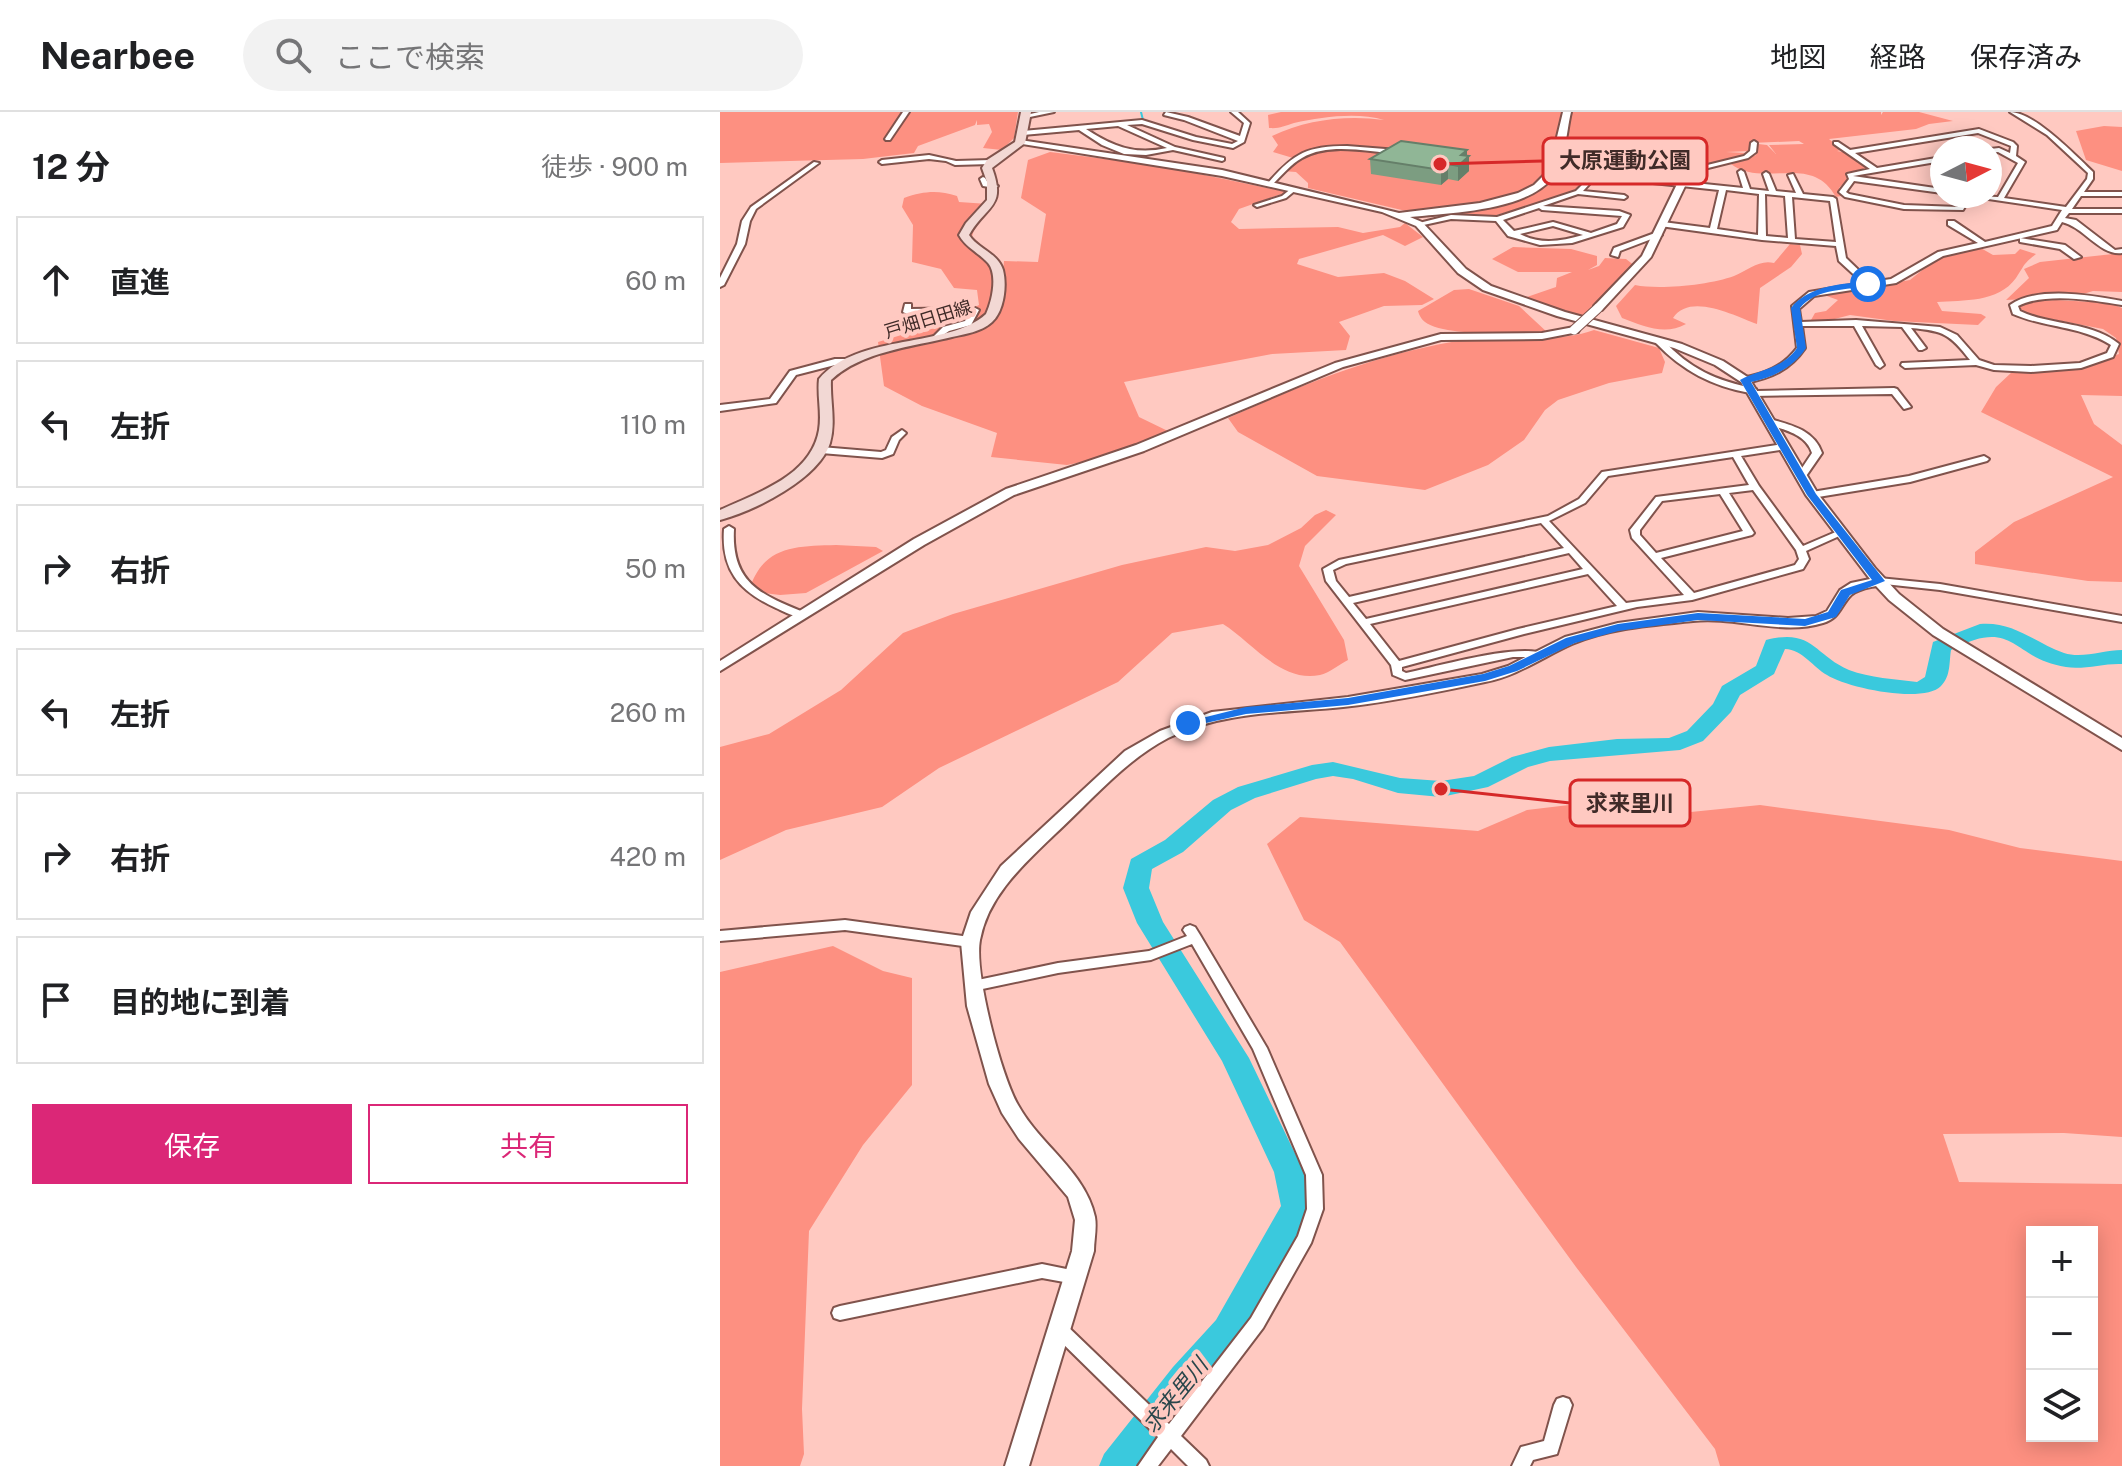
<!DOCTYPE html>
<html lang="ja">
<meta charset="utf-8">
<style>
body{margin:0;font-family:"Public Sans","Noto Sans JP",sans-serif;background:#f2f2f2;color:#202124}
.controls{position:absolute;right:24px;bottom:24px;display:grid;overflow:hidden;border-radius:0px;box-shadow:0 4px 20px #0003}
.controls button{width:72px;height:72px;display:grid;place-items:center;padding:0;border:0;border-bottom:2px solid #e0e0e0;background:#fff;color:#202124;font:40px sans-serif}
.compass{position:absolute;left:1210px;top:24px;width:72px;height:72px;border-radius:50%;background:#fff;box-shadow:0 4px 20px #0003;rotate:84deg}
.stop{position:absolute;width:24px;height:24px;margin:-18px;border:6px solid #1a73e8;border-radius:50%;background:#fff}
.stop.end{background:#1a73e8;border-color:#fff;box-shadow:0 2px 8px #0008}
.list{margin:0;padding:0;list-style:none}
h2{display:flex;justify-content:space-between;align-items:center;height:104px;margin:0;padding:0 32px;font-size:34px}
h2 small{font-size:26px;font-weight:400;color:#757577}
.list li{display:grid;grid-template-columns:52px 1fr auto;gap:24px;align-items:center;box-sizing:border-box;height:128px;margin:0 16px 16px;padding:0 16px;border:2px solid #e0e0e0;border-radius:0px}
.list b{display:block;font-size:30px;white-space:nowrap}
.list em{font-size:26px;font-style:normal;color:#757577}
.actions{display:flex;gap:16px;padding:24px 32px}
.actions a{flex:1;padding:18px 0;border:2px solid #db2777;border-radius:0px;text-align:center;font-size:28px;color:#db2777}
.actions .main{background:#db2777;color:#fff}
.icon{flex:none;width:44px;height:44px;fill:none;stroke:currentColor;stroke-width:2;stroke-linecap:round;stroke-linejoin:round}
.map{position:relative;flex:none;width:1402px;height:1354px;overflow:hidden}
header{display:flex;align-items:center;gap:48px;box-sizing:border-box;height:112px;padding:0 40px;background:#fff;border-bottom:2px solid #e0e0e0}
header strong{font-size:38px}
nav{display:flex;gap:44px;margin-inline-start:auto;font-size:28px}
.search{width:560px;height:72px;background:#f2f2f2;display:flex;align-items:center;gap:20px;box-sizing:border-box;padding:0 28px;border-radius:44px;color:#757577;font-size:30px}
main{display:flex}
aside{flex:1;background:#fff}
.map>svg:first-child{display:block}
.green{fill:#fd9081;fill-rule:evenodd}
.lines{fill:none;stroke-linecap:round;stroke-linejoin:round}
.stream{stroke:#3ac9dd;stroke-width:2}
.river{fill:#3ac9dd;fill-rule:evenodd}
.minor-casing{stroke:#80534c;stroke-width:4}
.tertiary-casing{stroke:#80534c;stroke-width:4}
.secondary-casing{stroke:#80534c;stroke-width:4}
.minor{fill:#fff;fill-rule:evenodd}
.tertiary{fill:#fff;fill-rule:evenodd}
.secondary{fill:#f2d8d4;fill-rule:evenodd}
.tertiary-bridge-casing{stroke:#80534c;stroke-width:11;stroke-linecap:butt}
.tertiary-bridge{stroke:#fff;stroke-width:9}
.wall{fill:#7c9d81}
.shaded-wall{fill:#657f69}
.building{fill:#90b696;stroke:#657f69;stroke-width:2}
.route{fill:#1a73e8}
.labels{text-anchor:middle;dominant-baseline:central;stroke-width:8;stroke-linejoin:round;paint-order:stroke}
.far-street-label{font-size:18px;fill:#402b28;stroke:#ffc9c1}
.water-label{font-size:22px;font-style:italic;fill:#29464b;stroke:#ffc9c1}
.leader{fill:none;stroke:#d62828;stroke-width:3}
.callout-dot{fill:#d62828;stroke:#ffc9c1;stroke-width:3}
.callout{fill:#ffc9c1;stroke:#d62828;stroke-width:3}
.callout-label{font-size:22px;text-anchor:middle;font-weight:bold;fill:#402b28}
</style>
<header>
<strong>Nearbee</strong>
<div class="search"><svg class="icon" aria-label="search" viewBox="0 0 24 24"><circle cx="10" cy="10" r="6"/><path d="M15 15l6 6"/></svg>ここで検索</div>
<nav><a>地図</a><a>経路</a><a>保存済み</a></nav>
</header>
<main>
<aside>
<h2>12 分<small>徒歩 · 900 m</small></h2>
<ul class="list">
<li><svg class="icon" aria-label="ahead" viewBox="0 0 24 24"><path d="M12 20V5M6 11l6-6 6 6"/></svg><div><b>直進</b></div><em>60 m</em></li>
<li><svg class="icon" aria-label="left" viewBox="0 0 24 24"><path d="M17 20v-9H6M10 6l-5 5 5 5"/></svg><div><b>左折</b></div><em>110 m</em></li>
<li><svg class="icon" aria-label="right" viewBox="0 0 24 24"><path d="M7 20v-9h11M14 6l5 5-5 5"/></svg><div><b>右折</b></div><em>50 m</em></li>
<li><svg class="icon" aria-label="left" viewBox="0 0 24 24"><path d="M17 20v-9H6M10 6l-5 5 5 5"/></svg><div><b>左折</b></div><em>260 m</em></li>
<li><svg class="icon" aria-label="right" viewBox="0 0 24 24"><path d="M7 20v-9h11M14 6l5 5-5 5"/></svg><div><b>右折</b></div><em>420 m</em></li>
<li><svg class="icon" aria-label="arrive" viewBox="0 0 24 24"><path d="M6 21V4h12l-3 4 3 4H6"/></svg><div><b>目的地に到着</b></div></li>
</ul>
<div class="actions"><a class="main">保存</a><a>共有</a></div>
</aside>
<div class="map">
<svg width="1402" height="1354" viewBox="0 0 1402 1354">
<rect width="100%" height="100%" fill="#ffc9c1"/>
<g class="green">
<polygon points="0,0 298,0 294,26 282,38 263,36 272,20 269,12 257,13 257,8 255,13 198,34 194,41 143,47 0,51"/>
<path d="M561 0H1161V3L1163 0H1199L1233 9 1209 12 1196 17 1109 27 1122 38 1117 39 1129 41 1152 57 1126 60 1127 68 1119 76 1121 84 1116 85C1091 40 1044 77 1011 52L1036 43 1038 32 1047 33 1056 42 1049 33 1084 32 1079 29 1031 31 1030 39 1006 40 1025 41 1021 44 957 63 946 57 941 46 944 33 977 32 877 31 870 61 853 81 770 105H752L729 96 686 99 588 76V71L576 60 562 59 573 46 553 40 558 33 552 24C587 7 628 3 664 8 637 0 602 5 574 11 564 14 559 17 549 16L548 3Z"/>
<polygon points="1384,14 1402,15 1402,59 1366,48 1356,19"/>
<path d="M330 40 441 54 567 80 519 97 511 110 519 117 618 115 643 121 680 115 685 111 703 125 685 134 663 123 579 147 577 152 618 165 664 161 685 169 714 187 702 193 664 194 619 210 630 224 626 238 552 242 404 270 419 305 452 321 386 345 347 353 271 345 277 321 202 294 164 274 158 230 225 210 259 193 257 178 234 176 221 157 192 150 193 113 182 95 184 86C204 79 218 78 237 84L239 90 268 92C267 107 253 112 252 127L279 154 282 172 284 149 318 150 326 102 301 86 308 48Z"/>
<path d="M1070 132 1080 133 1082 142 1071 155 1040 176 1037 212C1015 204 970 180 953 206L966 212C945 224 923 214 902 206L896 194 915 173C939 178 990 173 1014 164 1028 158 1040 147 1054 151Z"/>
<polygon points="793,135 851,137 877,144 877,153 868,158 879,154 885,146 906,147 915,154 863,206 804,186 836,175 837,166 852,160 798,160 772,147"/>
<path d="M1259 135 1273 143 1295 142 1300 137 1316 142C1302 153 1305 153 1296 166 1278 191 1243 188 1217 190L1222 199 1261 202 1266 205 1258 213 1174 209 1130 203 1107 209 1091 208 1095 201 1106 199 1118 188 1104 183 1190 168 1216 147Z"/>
<polygon points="1402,141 1402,180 1373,179 1353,185 1286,188 1309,166 1304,157 1320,150"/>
<path d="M749 177 799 194 828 221C802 221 724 225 705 210 702 208 699 203 698 199L734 178Z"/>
<polygon points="1336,188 1390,191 1402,196 1402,284 1361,283 1374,312 1402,333 1402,470 1368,469 1255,452 1255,440 1294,410 1393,365 1261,300 1276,275 1292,260 1358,256 1399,242 1396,226 1383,217 1311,203 1302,199 1299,194 1302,190"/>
<path d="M874 218 939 236 945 250 942 261 889 271 838 288 825 298 804 328 768 353 705 378 597 364 518 320 508 306C590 269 670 237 759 226 798 221 836 232 874 218Z"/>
<path d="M606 398 616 403 585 434 579 454 624 528 628 548C620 552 609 561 600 563 561 571 533 531 503 512L452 521 398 570 219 656 162 695 66 718 0 748V635L49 622 121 578 183 521 233 502 402 453 486 435 515 439 548 433 581 416 595 403Z"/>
<path d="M116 433 156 435 163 439 86 481 60 483 29 479C42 434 75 434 116 433Z"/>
<path d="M874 690 961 701 1040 693 1229 718 1300 736 1402 749V1025L1344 1021 1223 1022 1239 1070 1402 1072V1354H1000L995 1337 856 1155 620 830 584 808 547 732 580 705 758 719 807 698ZM1372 1120V1324H1312V1120Z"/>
<polygon points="113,834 163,859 192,866 192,973 143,1033 89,1119 82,1297 84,1342 80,1354 0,1354 0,860"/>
</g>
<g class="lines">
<polyline class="stream" points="421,0 423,8"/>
<path class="river" d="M1260 512C1294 509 1315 531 1344 541 1362 547 1384 538 1402 538V552C1384 551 1364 558 1346 555 1291 547 1296 504 1231 538 1229 550 1231 564 1221 574 1204 592 1127 576 1107 563 1093 555 1083 538 1065 537L1054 562 1020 583 1011 600 983 629 960 638 830 649 808 655 768 675 721 685 678 681 633 667 613 664 596 667 535 686 511 698 463 740 432 757 429 776 443 810 529 946 584 1060 593 1095 520 1228 477 1277 419 1354H379L384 1342 453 1255 496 1208 561 1094 554 1060 502 949 417 811 403 776 411 747 445 728 493 688 518 675 592 653 613 650 680 666 721 669 754 664 792 645 829 635 897 627 949 626 967 619 993 592 1002 574 1036 554 1046 528C1093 516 1093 542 1129 558 1150 566 1175 567 1197 570L1205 565 1213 530Z"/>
<g class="minor-casing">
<g id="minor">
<polygon points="183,0 189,0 170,28 166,28 165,27"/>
<polygon points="319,0 334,0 305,6 302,4"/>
<path d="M446 0 468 5 520 24 524 11 511 0H518L530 11 524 30 513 36 473 28 422 12 407 13 455 35 504 46V48L502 49 453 38 426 43 404 42 382 33 359 18 303 23 300 21 303 19 422 8 476 25 512 32 518 29 464 8 444 3ZM398 14 447 36C415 43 393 35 366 17Z"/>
<path d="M1290 0C1314 0 1355 43 1373 60V67L1364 80H1402V84H1361L1352 97H1402V101H1349L1345 106 1356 108 1395 138 1402 137V141C1380 144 1364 115 1342 110L1337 118 1223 144 1176 171 1094 184 1079 197 1081 210 1136 208 1220 215 1237 223 1259 248 1274 253 1311 254 1360 251 1387 241 1391 233C1361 214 1325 216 1293 202L1290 193C1317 174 1371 183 1402 189V193C1372 188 1326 180 1298 194L1300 199C1331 214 1371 209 1399 232L1393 245 1361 256 1311 260 1274 258 1256 253 1185 256 1181 253 1182 251 1250 248C1230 222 1224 219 1191 216L1206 236 1202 238H1199L1182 215 1142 214 1164 253 1160 256 1156 253 1134 214H1082L1085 236C1070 258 1051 266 1025 271L1022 270V266C1044 262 1063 255 1077 236L1072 194 1089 180 1143 171 1119 149 1116 134 1042 128 940 114V110H943L990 116 999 78 876 65 863 79 904 83 907 85 904 87 858 82 823 94 899 99 910 103 903 115 852 131 820 133 788 124 776 109 731 107 699 114 695 112 731 103 777 105 856 79 874 61 959 69 963 59 1024 44 1030 39 1031 31 1034 29 1037 31 1036 40 1028 46 968 61 965 70 1023 76 1018 60 1021 58 1024 60 1030 77 1049 79 1043 62 1046 60 1049 62 1056 79 1076 81 1068 63 1073 62 1083 82 1113 85 1116 87 1126 146 1151 170 1171 167 1218 140 1258 131 1228 113V109H1234L1265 130 1332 114 1342 98 1255 85 1254 84 1278 85 1298 51 1278 40 1270 41V37L1279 36 1290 41 1291 34 1258 21 1135 41 1157 56 1222 45V49L1133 64 1222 77V81L1134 69 1126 80 1129 82 1184 93 1239 95 1245 84H1251L1243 98 1184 97 1125 85 1119 80 1129 67 1127 62 1150 57 1114 32V30H1118L1130 38 1259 17 1293 30 1297 34 1296 44 1305 50 1284 86 1346 95 1367 67 1368 61 1327 23ZM1006 78 1039 82 1038 123 997 117ZM1045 82 1065 84 1068 126 1046 124ZM1072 85 1110 89 1116 130 1075 127ZM819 96 822 98 902 104 897 112 871 121 833 110 794 119 783 108ZM833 114 863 123C842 129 820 133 800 122Z"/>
<path d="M627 34 678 38 681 40 678 42C648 40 609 30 582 46 571 52 562 63 553 72L548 71C574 41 587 34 627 34Z"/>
<polygon points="209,43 236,49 271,48 274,50 271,52 235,53 226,49 209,47 162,52 159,50 162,48"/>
<polygon points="94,50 99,51 36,97 30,109 25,132 4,173 0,175 0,166 17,132 22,109 31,95"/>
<polygon points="263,65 265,66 268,71 278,74 275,76 263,74 260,67"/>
<polygon points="572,76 577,77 566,86 537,95 534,93 562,84"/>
<polygon points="935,121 942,123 900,139 898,145 891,143 894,136"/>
<polygon points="1300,126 1345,133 1361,145 1354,147 1340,137 1300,130"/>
<polygon points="185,192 191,192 191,197 255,196 259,198 251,213 229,219 216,228 212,226 223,215 245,209 250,201 187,202 183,200"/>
<path d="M936 227H942C971 258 995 268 1036 277L1037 279 1174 276 1177 277 1191 295 1184 297 1172 282 1031 284 1030 281C992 274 963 259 936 231Z"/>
<polygon points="115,247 131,247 135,250 131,253 115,253 76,263 56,291 0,299 0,293 50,287 70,259"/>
<path d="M1050 307C1071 313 1094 318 1102 341L1084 367H1078L1076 365 1092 341C1086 322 1064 318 1047 312V308Z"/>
<polygon points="182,318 186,321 179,328 173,342 162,346 101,341 96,338 101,335 161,340 166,338 172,325"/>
<path d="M1064 332 1069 335 1067 337 1021 344 1039 374 1083 434 1118 419 1121 418 1126 421 1086 439 1089 447 1083 457 972 488 917 495 804 522 682 555V559L686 561C715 555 804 529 826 543L825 545H793L685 568 673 563 671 553 606 469 603 457 619 448 828 404 859 387 882 360ZM1013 345 1029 373 936 385 910 418 912 426 964 483 906 491 829 409 865 391 888 364ZM1033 378 1076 438 1079 447 1075 453 974 481 941 446 1032 423 1034 421 1009 381ZM1000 382 1023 419 936 441 920 423V418L942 389ZM821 411 844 436 629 485 616 469 613 458 626 452ZM849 441 863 457 646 507 633 491ZM868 462 897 494 798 517 679 549 650 512Z"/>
<polygon points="1264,344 1269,347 1267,349 1190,370 1092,386 1087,383 1092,380 1189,364"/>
<path d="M9 414 14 417C11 471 41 483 86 501L87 503 86 505C75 506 65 500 56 496 19 479 1 458 4 417Z"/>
<polygon points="1159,466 1220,472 1402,504 1402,510 1220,478 1155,471 1155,467"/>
<polygon points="125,808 250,825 255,827 257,830 255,833 250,835 125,818 0,829 0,819"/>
<polygon points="470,813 475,815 480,823 547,936 602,1063 603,1097 591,1131 543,1216 461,1324 486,1348 489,1354 468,1354 451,1337 438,1354 418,1354 438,1325 333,1222 331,1217 333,1212 339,1210 345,1212 449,1312 531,1206 578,1124 587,1097 586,1063 533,937 472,832 431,848 338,861 253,879 248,877 246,874 248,871 253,869 338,851 429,839 467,824 463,818 465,815"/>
<polygon points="322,1152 361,1160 363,1165 361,1170 355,1172 322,1166 120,1208 114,1206 112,1201 114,1196 120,1194"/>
<polygon points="843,1285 849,1287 852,1293 837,1342 813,1348 810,1354 792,1354 801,1335 824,1329 834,1293 837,1287"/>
</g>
</g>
<g class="tertiary-casing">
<g id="tertiary">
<path d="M843 0H851C846 21 846 48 832 66 806 99 729 101 690 105L702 110 746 157 771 174 845 200 962 232 1003 249 1029 266 1098 382 1155 456 1179 482 1223 517 1402 626V638L1213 523 1169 488 1156 474C1147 476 1138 477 1131 483 1120 494 1120 506 1103 511 1061 524 1015 504 973 509 934 513 889 516 852 532 823 545 797 564 765 570 718 580 670 590 623 595 565 601 501 599 448 626 404 649 370 690 334 723 303 753 268 784 260 828 254 860 281 964 298 993 320 1033 365 1059 375 1105 377 1116 374 1128 374 1139L309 1354H285L352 1139 355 1108 348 1085 299 1027 282 1001 269 972 247 894 241 830 251 800 281 754 405 639 440 619 492 600 628 585 762 562 788 554 845 525 898 511 978 500 1068 506 1096 504 1107 499 1120 478 1131 471 1150 467 1086 383 1021 270 995 253 954 236 837 204 763 178 738 161 696 114 662 100 502 64 296 31 300 28 502 58 679 101 760 91 798 81 814 73 824 63 831 50Z"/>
<polygon points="959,68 967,70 931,145 882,198 874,198 874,194 922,144"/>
<polygon points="854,215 859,218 858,220 822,227 721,228 623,255 424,339 294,383 204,433 0,559 0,549 194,427 286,377 416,333 615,251 721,222 822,221"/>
</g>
</g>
<g class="secondary-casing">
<path id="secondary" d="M301 0H311L305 31 272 56C287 96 266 93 249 123 258 137 278 141 283 158 287 174 284 199 272 210 261 220 245 222 232 225 192 235 142 239 111 268 110 289 116 310 110 331 99 367 34 399 0 408V398C37 381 91 364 99 318 102 301 97 284 99 267 139 220 228 237 266 202 272 189 278 163 268 151 258 140 246 136 239 123L246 111 267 88V70L262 56 267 48 295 30Z"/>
</g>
<use href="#minor" class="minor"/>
<use href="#tertiary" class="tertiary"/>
<use href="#secondary" class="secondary"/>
<g class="tertiary-bridge-casing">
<polyline id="tertiary-bridge" points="854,218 878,196"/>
</g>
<use href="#tertiary-bridge" class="tertiary-bridge"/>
</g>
<polygon class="wall" points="749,44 749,59 738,69 728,67 721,73 651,62 650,47"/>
<g class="shaded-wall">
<polygon points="747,38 747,47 749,44 749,59 738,69 738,54 741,43"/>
<polygon points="728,52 728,67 721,73 721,58"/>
</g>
<polygon class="building" points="681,29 747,38 741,43 749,44 738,54 728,52 721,58 650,47"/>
<path class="route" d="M1151 171V174C1127 178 1096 176 1080 196L1086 236C1074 255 1052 266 1031 270L1096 382 1165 469 1130 483 1116 505 1085 514 978 508 898 519 855 531 797 559 765 569 628 593 526 602 468 615 462 611 526 595 628 586 763 562 789 554 846 526 898 512 978 501 1085 507 1108 500 1121 478 1152 468 1087 383 1020 268C1039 258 1064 256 1077 236L1071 196C1088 174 1125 170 1151 171Z"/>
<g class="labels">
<g class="far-street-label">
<text transform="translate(208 207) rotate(-17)">戸畑日田線</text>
</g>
<g class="water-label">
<text transform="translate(455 1283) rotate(-51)">求来里川</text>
</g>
</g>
<path class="leader" d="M720 52L823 49M721 677L850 691"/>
<g class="callout-dot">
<circle cx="720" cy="52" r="8"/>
<circle cx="721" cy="677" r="8"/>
</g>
<g class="callout">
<rect x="823" y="26" width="164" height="46" rx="8"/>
<rect x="850" y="668" width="120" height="46" rx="8"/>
</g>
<g class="callout-label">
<text x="905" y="56">大原運動公園</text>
<text x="910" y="699">求来里川</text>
</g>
</svg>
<div class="controls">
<button>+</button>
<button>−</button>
<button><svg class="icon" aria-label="layers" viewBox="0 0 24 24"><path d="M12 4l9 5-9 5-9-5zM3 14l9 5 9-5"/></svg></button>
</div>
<svg class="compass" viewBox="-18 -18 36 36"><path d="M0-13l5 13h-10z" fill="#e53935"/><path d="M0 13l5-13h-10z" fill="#757577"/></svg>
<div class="stop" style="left:1148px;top:172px"></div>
<div class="stop end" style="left:468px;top:611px"></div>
</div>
</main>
